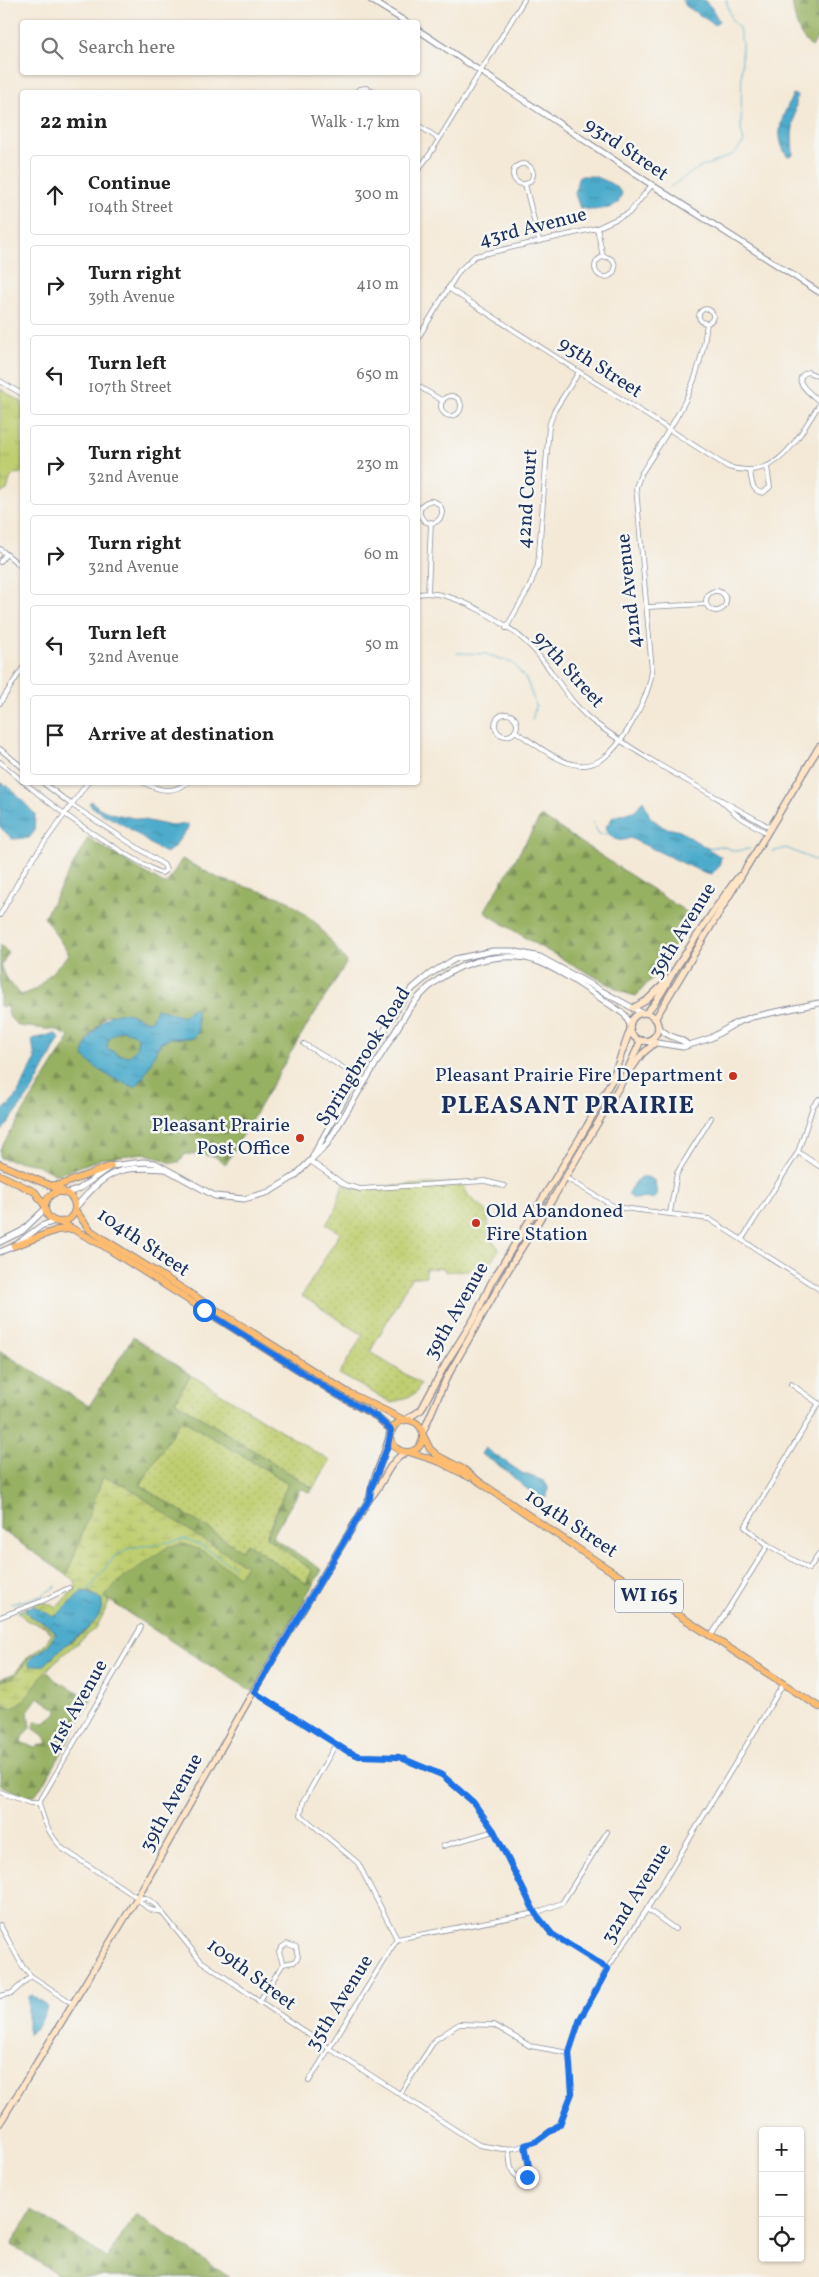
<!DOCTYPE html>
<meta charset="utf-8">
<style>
body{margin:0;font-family:Vollkorn,serif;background:#f2f2f2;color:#222}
.controls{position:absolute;right:15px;bottom:15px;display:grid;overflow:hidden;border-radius:5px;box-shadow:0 1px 4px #0004}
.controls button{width:45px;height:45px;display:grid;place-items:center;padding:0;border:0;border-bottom:1px solid #e0e0e0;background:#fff;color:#222;font:25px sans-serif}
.stop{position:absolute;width:15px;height:15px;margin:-11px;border:4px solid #1a73e8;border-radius:50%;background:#fff}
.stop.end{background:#1a73e8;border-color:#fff;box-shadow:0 1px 5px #0008}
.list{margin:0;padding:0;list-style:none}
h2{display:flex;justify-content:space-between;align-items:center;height:65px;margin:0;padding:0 20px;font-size:21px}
h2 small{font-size:16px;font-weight:400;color:#767676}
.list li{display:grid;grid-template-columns:32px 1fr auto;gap:15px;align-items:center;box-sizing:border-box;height:80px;margin:0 10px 10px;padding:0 10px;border:1px solid #e0e0e0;border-radius:5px}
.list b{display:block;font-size:19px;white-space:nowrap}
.list p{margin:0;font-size:16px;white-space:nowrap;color:#767676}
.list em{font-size:16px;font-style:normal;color:#767676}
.icon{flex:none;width:28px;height:28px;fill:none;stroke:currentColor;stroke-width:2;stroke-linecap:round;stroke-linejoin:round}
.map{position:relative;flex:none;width:819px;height:2277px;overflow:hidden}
.search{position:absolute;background:#fff;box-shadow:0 1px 4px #0004;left:20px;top:20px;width:400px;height:55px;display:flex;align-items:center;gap:12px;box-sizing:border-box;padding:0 18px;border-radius:5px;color:#767676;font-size:19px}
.panel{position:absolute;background:#fff;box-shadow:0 1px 4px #0004;left:20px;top:90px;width:400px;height:695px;border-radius:5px}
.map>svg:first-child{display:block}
.grass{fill:url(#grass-dots);stroke:#6d7e67}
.forest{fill:url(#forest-firs);stroke:#597060;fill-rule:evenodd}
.wetland{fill:url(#wetland-marsh);stroke:#6d7e67}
.park{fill:url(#park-tufts);stroke:#6d7e67}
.water{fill:url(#water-ripples);stroke:#346e95;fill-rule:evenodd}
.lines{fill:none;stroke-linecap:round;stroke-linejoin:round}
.stream{stroke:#4daccc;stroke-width:1}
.minor-casing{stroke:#888c9a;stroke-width:5.5}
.tertiary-casing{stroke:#888c9a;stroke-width:7}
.secondary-casing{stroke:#888c9a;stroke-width:8}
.primary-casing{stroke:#888c9a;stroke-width:8}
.minor{stroke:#fff;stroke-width:4}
.tertiary{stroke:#fff;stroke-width:5}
.secondary{stroke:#ffe4c6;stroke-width:5.5}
.primary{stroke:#febc70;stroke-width:6}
.route{stroke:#1a73e8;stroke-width:6}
.poi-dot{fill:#c8321e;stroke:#f6f6f2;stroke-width:2}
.labels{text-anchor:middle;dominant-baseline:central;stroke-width:5;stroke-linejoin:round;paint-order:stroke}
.shield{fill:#f6f6f2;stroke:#5d6b8a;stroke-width:1}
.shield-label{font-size:19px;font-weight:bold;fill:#1b2f5e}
.street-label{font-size:20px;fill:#1b2f5e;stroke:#f6f6f2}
.poi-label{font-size:20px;fill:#1b2f5e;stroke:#f6f6f2;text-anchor:end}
.district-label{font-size:25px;font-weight:bold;letter-spacing:1px;fill:#1b2f5e;stroke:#f6f6f2}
</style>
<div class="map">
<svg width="819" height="2277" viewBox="0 0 819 2277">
<defs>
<pattern id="grass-dots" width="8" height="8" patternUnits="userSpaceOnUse" patternTransform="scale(1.25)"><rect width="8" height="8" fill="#bfce70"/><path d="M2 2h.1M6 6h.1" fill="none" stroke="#a4b163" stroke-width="1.8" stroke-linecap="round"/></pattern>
<pattern id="forest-firs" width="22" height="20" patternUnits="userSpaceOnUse" patternTransform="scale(1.25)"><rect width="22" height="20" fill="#97b162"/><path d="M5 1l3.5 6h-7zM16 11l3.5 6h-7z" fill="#7a9054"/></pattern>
<pattern id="wetland-marsh" width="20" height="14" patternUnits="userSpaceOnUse" patternTransform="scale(1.25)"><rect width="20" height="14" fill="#bfce70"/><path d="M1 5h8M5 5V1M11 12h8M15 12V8" fill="none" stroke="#a4b163"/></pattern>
<pattern id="park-tufts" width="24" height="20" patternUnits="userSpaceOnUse" patternTransform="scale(1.25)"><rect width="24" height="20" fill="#bfce70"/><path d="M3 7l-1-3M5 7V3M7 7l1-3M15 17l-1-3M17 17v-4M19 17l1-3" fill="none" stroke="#a4b163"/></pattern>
<pattern id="water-ripples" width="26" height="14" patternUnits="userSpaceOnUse" patternTransform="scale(1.25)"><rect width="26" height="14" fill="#4daccc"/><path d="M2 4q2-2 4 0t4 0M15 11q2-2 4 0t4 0" fill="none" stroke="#3f8ca9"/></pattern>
</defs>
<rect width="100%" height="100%" fill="#f6f6f2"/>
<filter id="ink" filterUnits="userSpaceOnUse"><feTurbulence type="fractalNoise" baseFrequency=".02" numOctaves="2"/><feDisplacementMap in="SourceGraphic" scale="10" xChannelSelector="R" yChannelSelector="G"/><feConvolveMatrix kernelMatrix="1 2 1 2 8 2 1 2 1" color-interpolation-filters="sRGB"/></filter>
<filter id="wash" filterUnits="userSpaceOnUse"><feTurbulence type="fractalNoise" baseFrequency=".0096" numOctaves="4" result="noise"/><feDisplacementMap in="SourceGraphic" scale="20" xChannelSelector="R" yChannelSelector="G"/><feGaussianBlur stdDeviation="1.12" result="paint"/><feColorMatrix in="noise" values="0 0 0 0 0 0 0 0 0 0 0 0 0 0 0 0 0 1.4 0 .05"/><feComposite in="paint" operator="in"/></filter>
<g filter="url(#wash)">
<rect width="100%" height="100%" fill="#f4e9d7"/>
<g class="grass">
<path d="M465 1182C464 1199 478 1201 487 1212L490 1237 499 1249 489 1265 478 1269 445 1272 444 1268 425 1269 426 1276 411 1278 370 1352 421 1384 415 1394 392 1403 339 1374 363 1335 302 1296 340 1233 326 1224 334 1213 343 1184 352 1188Z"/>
<polygon points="191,1375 330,1461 313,1488 175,1401"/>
<polygon points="181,1419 289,1483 266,1536 313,1570 306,1584 247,1543 241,1551 140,1485"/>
</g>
<g class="forest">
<path d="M792 0H819V35L812 47C797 37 794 16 792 0Z"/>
<polygon points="541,816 694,917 665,964 636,996 625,993 537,945 484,912"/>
<path d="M88 838 164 884 167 883 182 859 220 879 286 899 316 923 347 962 298 1040 226 1164 214 1156 185 1154 180 1162 172 1163 144 1153 100 1159 57 1175 37 1165 0 1158V1149L70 1037 56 1030 18 1026 10 1018 7 1007 0 1006V945L8 952 1 967 5 977 21 995 36 989 69 954 44 917ZM156 1008 183 1018 196 1010 198 1022 181 1039 171 1038 161 1042 144 1072 142 1080 87 1040 106 1015 130 1014 147 1021 152 1020Z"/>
<path d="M122 1030 133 1033 138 1038 136 1049 129 1056 119 1055 107 1048C107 1037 113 1034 122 1030Z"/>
<path d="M133 1337 191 1375 175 1401 313 1488 310 1493 301 1488 272 1537 322 1570 304 1599 308 1602 254 1692 191 1654 107 1599 109 1603 102 1613 95 1629 86 1631 99 1615 87 1592 191 1532 125 1485 103 1478 67 1575 0 1529V1351L89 1406ZM181 1419 288 1483 266 1537 312 1570 307 1584 247 1543 241 1550 140 1485Z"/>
<path d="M26 1620H42L56 1633 45 1665 61 1648 84 1633 87 1635 67 1650 45 1672 49 1673 55 1680 92 1699 45 1782 35 1795 26 1796 0 1785V1679L15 1673 29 1656 44 1646 52 1634 44 1625ZM38 1697 59 1711 44 1723 36 1721 33 1728 44 1736 47 1743 35 1747 20 1742 30 1727 28 1711Z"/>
<polygon points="32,2210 107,2258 136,2214 229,2277 62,2277 11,2245"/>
</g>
<path class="wetland" d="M103 1477 125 1485 200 1538 246 1565 239 1576 203 1551 184 1544 169 1546 119 1581 105 1597 109 1603C105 1609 98 1627 94 1630 77 1643 60 1656 45 1672 34 1685 28 1701 12 1708L0 1702V1681L13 1678 34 1652 44 1646 52 1634 47 1627 26 1620 18 1611 27 1607 30 1617 42 1620 56 1633 48 1646 33 1656 45 1665 61 1648 84 1633 99 1615 102 1604C78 1568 73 1618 53 1616 46 1615 39 1608 31 1606L42 1601 57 1607 76 1587 75 1581 67 1575Z"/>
<polygon class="park" points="0,389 22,402 22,473 14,474 10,479 7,490 1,493"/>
<g class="water">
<polygon points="682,0 704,0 711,7 719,21 715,25 686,6"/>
<path d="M793 94 797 96 792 135 793 155 787 156C772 133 784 115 793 94Z"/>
<path d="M592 176C603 179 615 184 622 193L618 203 609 208 593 210 580 208 575 194 578 178 582 176Z"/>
<polygon points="0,783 8,786 35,814 34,832 29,838 12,839 0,827"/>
<path d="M643 800 650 817 663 827 680 831 721 857 719 867 711 874 700 871 630 838C619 843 610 840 606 827L613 817 636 810Z"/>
<path d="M91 801 99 808 110 813 172 826 188 824V828L172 849 166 853C152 847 142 837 130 829 117 820 101 815 89 804Z"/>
<path d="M156 1008 183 1017 191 1008 196 1010 198 1032 194 1038H171L161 1042C152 1056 147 1077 135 1087 117 1082 95 1070 83 1055 86 1043 90 1037 98 1027 113 1007 126 1011 147 1021L152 1020ZM122 1030 133 1033 138 1038 136 1049 129 1056 119 1055 107 1048C107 1037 113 1034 122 1030Z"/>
<polygon points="56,1034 60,1038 32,1091 2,1131 0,1130 0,1113 15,1099 35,1060 32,1039"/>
<polygon points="640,1177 647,1177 655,1181 657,1195 655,1198 633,1199 628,1194 630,1189"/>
<path d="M485 1448 522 1473 544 1481 548 1487 547 1498C528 1494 519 1481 504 1469 497 1464 489 1459 481 1454Z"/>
<path d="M82 1591 96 1596 102 1600C104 1623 78 1635 63 1647 56 1652 51 1659 45 1665L30 1666 28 1663 33 1656 48 1646 56 1633C44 1618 34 1622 26 1612L27 1607C38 1603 45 1616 56 1616Z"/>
<path d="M32 1995 47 2006C45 2016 37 2030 28 2035V1997Z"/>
</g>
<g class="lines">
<g class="stream">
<polyline points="670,187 697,169 734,154 744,142 741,130 742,43 739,28 732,20 726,0"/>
<polyline points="457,653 486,654 513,663 527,681 536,706 532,720"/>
<polyline points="592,822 599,834 607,834"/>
<polyline points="707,848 721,846 736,851 749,849"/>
<polyline points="772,852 786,848 819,862"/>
<polyline points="87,1592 113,1558 130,1548 186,1539 202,1546 235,1568"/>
<polyline points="11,1604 41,1596 56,1586"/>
<polyline points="18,1613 26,1610"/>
</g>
</g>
</g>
<g filter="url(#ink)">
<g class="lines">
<g class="minor-casing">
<g id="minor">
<polyline points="356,92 359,89 366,88 373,92"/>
<polyline points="418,125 439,139"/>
<circle cx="523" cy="174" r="10"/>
<polyline points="418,170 430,154 524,0"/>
<polyline points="525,184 539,240"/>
<polyline points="597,228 603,257"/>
<circle cx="605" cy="267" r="10"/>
<path d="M448 288 728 467C778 482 796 440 819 405"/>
<circle cx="706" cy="316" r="7"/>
<polyline points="418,338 459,271 475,256 597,228 629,213 652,185"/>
<path d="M819 377 808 372C789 379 811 394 819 401"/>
<polyline points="0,381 22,394"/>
<polyline points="418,386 443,401"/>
<circle cx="451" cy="406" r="10"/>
<path d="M750 471C752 481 751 491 763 493L770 487 767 467"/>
<circle cx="431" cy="512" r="11"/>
<polyline points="0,549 22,567"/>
<polyline points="0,562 6,554"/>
<circle cx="716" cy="601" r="10"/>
<polyline points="428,592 431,522"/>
<path d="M418 594C452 588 511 625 534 650 555 673 569 704 595 723 650 763 712 794 771 828"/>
<polyline points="648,607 706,604"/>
<polyline points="506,628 529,588 538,565 549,426 554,411 579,372"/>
<polyline points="0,703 22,669"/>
<circle cx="506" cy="725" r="11"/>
<path d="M515 731C563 763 591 790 629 728 640 709 649 692 652 671L636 487 641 474C675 420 700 389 707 323"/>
<polyline points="0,749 22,767"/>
<polyline points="0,762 22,781"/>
<path d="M24 782C65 817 111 847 158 872L162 873 166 870 164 865 72 805 42 782"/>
<path d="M143 782C158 791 174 794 188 782"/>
<polyline points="720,800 738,816 767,833"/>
<polyline points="0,915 26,868 88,782"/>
<polyline points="304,1044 365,1081"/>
<polyline points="798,1152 819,1166"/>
<polyline points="310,1161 345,1185 360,1189 485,1181 504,1186"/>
<polyline points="566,1178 615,1207 709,1219 819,1289"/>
<polyline points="670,1213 677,1173 711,1118"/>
<polyline points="742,1239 798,1152 813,1106 819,1099"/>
<polyline points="791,1384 819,1404"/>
<polyline points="819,1403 745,1527 768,1545 809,1569 819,1554"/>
<polyline points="0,1617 42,1601 69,1588"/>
<polyline points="711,1636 768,1545"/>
<polyline points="254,1692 347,1751 359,1756 399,1757 442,1775 473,1802 494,1831 535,1913 552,1934 607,1969"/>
<polyline points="336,1744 303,1802 301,1815 358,1863 397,1939"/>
<path d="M0 1792 30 1803H39C44 1822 49 1835 63 1849L135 1896C143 1904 148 1912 160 1911"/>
<polyline points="39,1803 141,1627"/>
<polyline points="443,1846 494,1831"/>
<polyline points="137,1898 146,1898 156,1905 201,1961 330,2049 479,2145 502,2149 517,2148 537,2141 560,2124 572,2093 569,2053 580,2019 607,1969 647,1909 784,1683"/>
<polyline points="647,1909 675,1929"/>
<polyline points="0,1925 23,1967 31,1976 72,2003"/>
<polyline points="397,1939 535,1913 562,1903 607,1832"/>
<polygon points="287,1944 296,1947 298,1957 294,1962 283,1964 279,1952 282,1947"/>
<polyline points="0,1996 12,1993 31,1976"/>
<polyline points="259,2002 283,1964"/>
<polyline points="309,2081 397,1939"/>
<polyline points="400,2094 435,2040 459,2024 494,2025 530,2046 569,2053"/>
<path d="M509 2149C510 2162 509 2181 527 2177L530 2172 525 2145"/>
</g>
</g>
<g class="tertiary-casing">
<g id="tertiary">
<polyline points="371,0 406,22"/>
<polyline points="418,30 652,185 819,292"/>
<path d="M658 1026C668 1039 678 1036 687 1044"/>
<polyline points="644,1041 683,1047 711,1038 736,1023 752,1017 819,1003"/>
<polyline points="313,1156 347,1094 400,1004 413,988 430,974 455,959 493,951 512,951 540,957 642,1013"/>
<path d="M68 1193 79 1189 111 1166 143 1162 155 1163 215 1196 244 1199 269 1192 295 1176 327 1144 409 1009C432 978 462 960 502 957 514 956 527 957 539 962 568 974 595 995 621 1012L625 1015 630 1025"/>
<path d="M76 1207C107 1171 116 1166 165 1169"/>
<polyline points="0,1242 22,1231 45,1209"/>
<polyline points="0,1252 14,1246 41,1226 55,1221"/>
</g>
</g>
<g class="secondary-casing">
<g id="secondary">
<polyline points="633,1008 647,1000 668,980"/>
<path d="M646 1013C661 998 665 985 676 968 696 937 716 905 739 876"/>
<circle cx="644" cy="1027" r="14"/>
<polyline points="655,1019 819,747"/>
<polyline points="628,1074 642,1054 655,1043"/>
<polyline points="407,1419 421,1410 445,1365 475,1317 491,1283 587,1126 612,1080 630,1030"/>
<polyline points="423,1432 446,1379 514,1260 552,1200 622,1082 641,1040"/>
<path d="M370 1498C372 1476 386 1456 390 1433"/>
<path d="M0 2123 137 1898 249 1699 370 1498C384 1484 387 1463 405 1453"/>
</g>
</g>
<g class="primary-casing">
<g id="primary">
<polyline points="0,1164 63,1191"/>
<polyline points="0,1175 35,1192 45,1206"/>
<polyline points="53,1185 60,1185 111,1166"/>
<circle cx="60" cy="1207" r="15"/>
<polyline points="75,1210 90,1230 105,1240 347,1392 404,1420"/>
<polyline points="60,1222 102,1245 336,1394 377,1417 391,1430"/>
<polyline points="14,1246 57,1230 70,1229"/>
<circle cx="407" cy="1436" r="16"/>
<polyline points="423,1435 430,1449 438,1456 463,1469 481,1483 587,1555 819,1707"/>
<polyline points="409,1452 440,1462 469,1477"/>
</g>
</g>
<use href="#minor" class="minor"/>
<use href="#tertiary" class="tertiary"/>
<use href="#secondary" class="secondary"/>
<use href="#primary" class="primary"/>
</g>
</g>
<g class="lines" filter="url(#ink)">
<polyline class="route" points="204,1310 336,1394 377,1417 391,1430 388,1445 371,1489 370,1498 254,1692 347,1751 359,1756 399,1757 442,1775 473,1802 494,1831 535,1913 552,1934 608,1969 580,2019 569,2052 572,2093 560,2124 537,2141 525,2145 530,2172 527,2177"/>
</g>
<g class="poi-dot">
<circle cx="733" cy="1076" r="5"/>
<circle cx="300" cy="1138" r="5"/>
<circle cx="476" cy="1223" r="5"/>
</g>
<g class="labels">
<rect class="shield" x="615" y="1579.5" width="68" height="33" rx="4"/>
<g class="shield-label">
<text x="649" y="1596">WI 165</text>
</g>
<g class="street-label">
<text transform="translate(626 150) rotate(34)">93rd Street</text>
<text transform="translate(533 228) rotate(-14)">43rd Avenue</text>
<text transform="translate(600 368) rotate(33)">95th Street</text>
<text transform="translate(528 499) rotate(-86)">42nd Court</text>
<text transform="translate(630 591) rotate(-96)">42nd Avenue</text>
<text transform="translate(568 670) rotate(48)">97th Street</text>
<text transform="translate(683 931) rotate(-58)">39th Avenue</text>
<text transform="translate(364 1057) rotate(-58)">Springbrook Road</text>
<text transform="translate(143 1243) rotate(34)">104th Street</text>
<text transform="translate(457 1311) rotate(-60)">39th Avenue</text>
<text transform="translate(571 1524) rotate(34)">104th Street</text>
<text transform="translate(77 1707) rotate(-60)">41st Avenue</text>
<text transform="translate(172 1803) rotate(-61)">39th Avenue</text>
<text transform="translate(637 1894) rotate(-58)">32nd Avenue</text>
<text transform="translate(251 1975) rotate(37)">109th Street</text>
<text transform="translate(340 2003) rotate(-58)">35th Avenue</text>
</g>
<g class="poi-label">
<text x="723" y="1076">Pleasant Prairie Fire Department</text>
<text x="290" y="1126">Pleasant Prairie<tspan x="290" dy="23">Post Office</tspan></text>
<text x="486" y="1212" text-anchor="start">Old Abandoned<tspan x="486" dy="23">Fire Station</tspan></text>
</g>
<g class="district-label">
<text x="568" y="1106">PLEASANT PRAIRIE</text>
</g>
</g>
</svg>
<div class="controls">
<button>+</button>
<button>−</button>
<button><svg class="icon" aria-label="locate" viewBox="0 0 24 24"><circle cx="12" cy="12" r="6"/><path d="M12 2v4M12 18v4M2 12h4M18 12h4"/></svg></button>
</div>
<div class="stop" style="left:204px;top:1310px"></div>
<div class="stop end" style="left:527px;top:2177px"></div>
<div class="search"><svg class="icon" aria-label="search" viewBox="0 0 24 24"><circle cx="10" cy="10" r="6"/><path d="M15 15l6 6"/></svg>Search here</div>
<section class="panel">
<h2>22 min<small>Walk · 1.7 km</small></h2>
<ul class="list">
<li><svg class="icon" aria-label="ahead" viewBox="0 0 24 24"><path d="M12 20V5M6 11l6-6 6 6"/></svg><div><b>Continue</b><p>104th Street</p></div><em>300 m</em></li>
<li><svg class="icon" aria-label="right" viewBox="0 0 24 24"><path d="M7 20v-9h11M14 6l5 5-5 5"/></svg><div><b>Turn right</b><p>39th Avenue</p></div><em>410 m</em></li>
<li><svg class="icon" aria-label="left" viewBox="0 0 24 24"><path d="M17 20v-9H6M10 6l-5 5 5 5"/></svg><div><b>Turn left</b><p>107th Street</p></div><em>650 m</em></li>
<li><svg class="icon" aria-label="right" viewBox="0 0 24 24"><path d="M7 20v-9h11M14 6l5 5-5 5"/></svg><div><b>Turn right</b><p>32nd Avenue</p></div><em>230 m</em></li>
<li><svg class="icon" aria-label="right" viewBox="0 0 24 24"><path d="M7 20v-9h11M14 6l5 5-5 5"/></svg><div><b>Turn right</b><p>32nd Avenue</p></div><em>60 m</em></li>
<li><svg class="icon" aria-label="left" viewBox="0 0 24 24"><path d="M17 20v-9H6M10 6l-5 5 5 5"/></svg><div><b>Turn left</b><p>32nd Avenue</p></div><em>50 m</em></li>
<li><svg class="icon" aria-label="arrive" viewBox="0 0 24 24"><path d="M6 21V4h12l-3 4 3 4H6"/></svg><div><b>Arrive at destination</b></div></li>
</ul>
</section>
</div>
